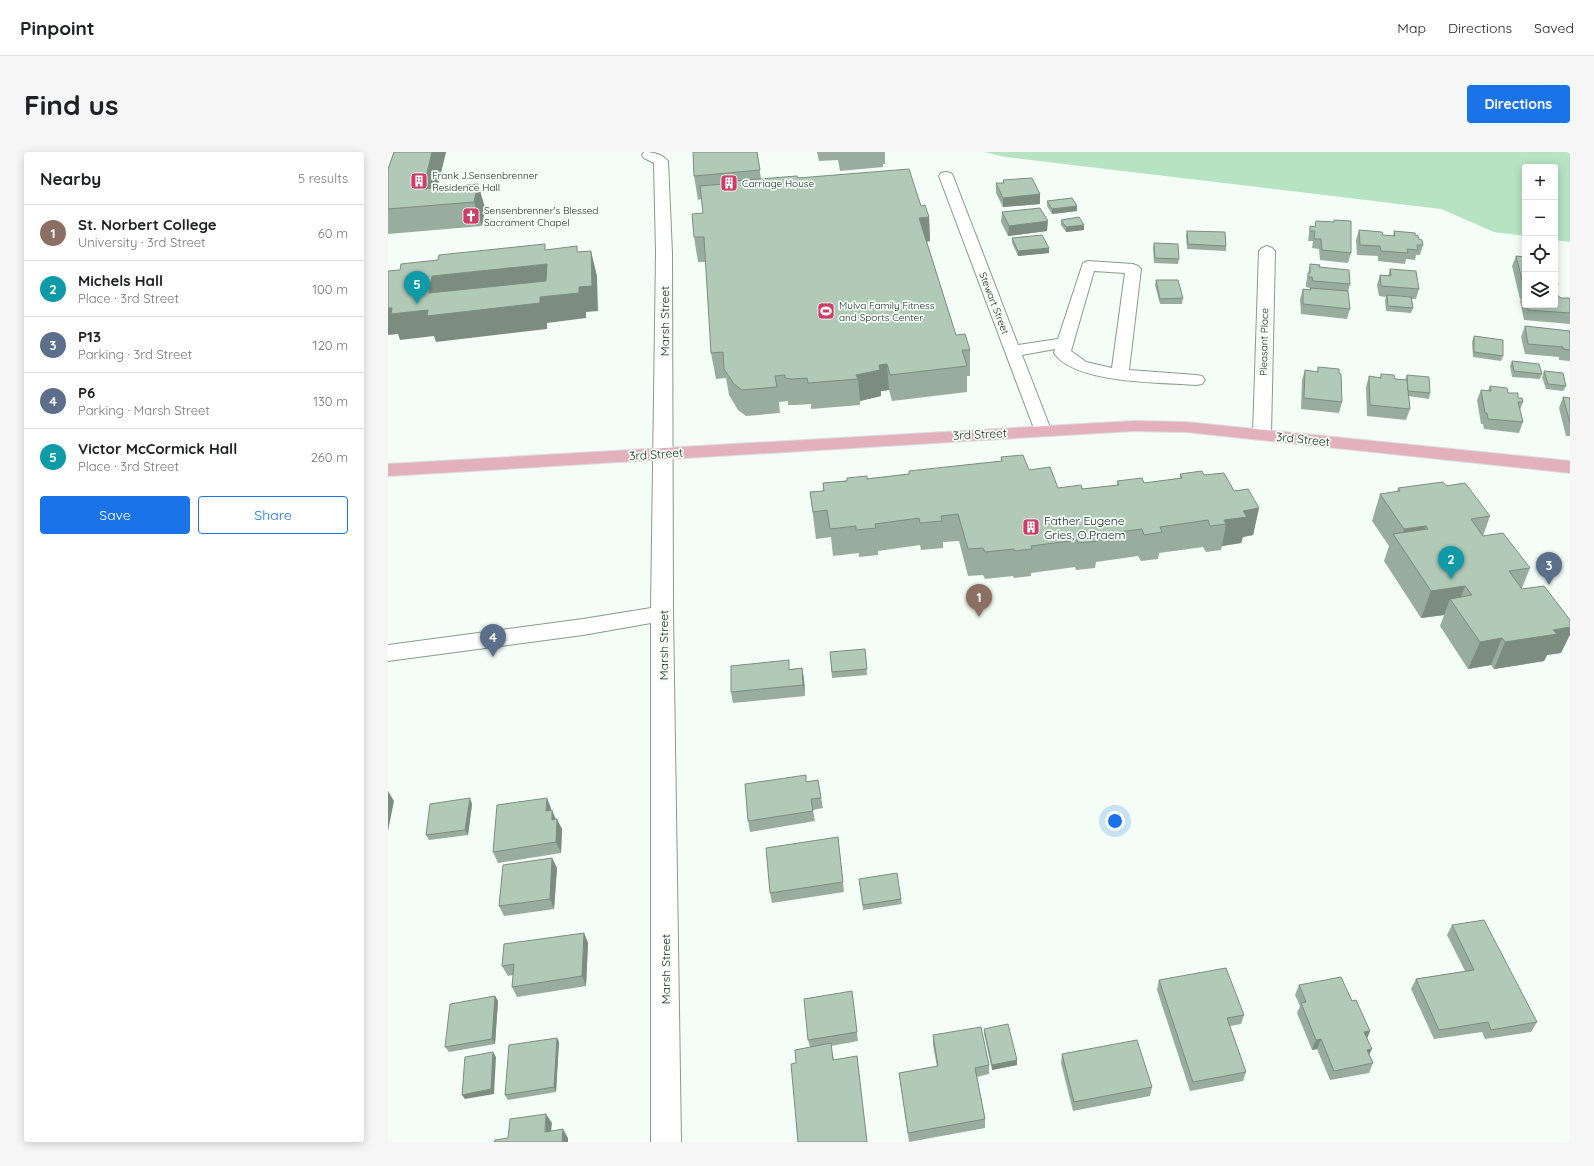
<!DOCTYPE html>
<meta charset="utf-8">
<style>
body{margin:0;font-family:Quicksand,sans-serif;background:#f6f6f6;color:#202124}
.controls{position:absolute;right:12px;top:12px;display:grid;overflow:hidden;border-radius:4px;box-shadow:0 2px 10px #0003}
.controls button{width:36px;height:36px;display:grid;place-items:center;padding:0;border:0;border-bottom:1px solid #e0e0e0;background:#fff;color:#202124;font:20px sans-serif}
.you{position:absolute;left:727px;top:669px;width:14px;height:14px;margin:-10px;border:3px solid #fff;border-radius:50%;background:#1a73e8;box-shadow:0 0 0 6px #1a73e833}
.badge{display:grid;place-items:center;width:26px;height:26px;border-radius:50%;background:#1a73e8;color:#fff;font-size:13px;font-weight:700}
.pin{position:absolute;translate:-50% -33px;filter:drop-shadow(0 1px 2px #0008)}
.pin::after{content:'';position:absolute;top:21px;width:14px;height:12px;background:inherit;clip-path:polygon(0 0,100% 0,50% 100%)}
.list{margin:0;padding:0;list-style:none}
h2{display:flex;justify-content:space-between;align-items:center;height:52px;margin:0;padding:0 16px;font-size:17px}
h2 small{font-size:13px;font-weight:400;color:#757577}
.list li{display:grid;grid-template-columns:26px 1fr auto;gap:12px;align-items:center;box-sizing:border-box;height:56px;padding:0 16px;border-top:1px solid #e0e0e0}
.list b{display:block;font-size:15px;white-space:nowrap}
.list p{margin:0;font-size:13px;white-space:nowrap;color:#757577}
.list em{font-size:13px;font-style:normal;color:#757577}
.actions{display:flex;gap:8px;padding:12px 16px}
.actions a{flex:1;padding:9px 0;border:1px solid #1a73e8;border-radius:4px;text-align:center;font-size:14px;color:#1a73e8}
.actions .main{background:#1a73e8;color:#fff}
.icon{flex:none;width:22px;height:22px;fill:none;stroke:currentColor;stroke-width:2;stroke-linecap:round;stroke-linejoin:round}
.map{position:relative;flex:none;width:1182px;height:990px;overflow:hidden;border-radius:4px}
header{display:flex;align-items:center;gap:24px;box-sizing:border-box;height:56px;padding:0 20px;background:#fff;border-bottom:1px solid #e0e0e0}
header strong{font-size:19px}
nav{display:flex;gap:22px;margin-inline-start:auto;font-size:14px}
.intro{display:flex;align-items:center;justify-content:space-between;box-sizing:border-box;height:96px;padding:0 24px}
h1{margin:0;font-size:28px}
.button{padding:10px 18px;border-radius:4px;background:#1a73e8;color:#fff;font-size:14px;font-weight:700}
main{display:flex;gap:24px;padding:0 24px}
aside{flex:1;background:#fff;border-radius:4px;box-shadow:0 2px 10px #0003}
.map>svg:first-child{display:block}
.water{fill:#b6e4c2}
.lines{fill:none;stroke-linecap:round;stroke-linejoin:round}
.minor-casing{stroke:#869c8b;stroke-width:2}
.major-casing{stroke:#dbdcdb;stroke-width:2}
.minor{fill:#fff;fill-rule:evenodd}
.major{fill:#e3b1bc;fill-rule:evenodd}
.wall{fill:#98ad9d}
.shaded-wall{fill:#7c8d80}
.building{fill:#b1c9b7;stroke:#7c8d80;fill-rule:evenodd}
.labels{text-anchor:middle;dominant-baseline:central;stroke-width:3.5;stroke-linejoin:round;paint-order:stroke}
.far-poi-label{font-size:10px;fill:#1c251f;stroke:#f4fef6;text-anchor:start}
.far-street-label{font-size:10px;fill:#1c251f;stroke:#f4fef6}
.street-label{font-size:12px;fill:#1c251f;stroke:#f4fef6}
.poi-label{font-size:12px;fill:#1c251f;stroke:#f4fef6;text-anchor:start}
</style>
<header>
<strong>Pinpoint</strong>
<nav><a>Map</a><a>Directions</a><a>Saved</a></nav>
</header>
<div class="intro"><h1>Find us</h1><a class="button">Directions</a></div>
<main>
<aside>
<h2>Nearby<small>5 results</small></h2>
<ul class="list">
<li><span class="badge" style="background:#8d6e63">1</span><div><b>St. Norbert College</b><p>University · 3rd Street</p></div><em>60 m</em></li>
<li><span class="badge" style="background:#0f9aa8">2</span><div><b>Michels Hall</b><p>Place · 3rd Street</p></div><em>100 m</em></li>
<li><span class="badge" style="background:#5c6f8a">3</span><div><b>P13</b><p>Parking · 3rd Street</p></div><em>120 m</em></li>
<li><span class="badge" style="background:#5c6f8a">4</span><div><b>P6</b><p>Parking · Marsh Street</p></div><em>130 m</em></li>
<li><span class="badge" style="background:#0f9aa8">5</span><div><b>Victor McCormick Hall</b><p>Place · 3rd Street</p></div><em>260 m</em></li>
</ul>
<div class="actions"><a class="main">Save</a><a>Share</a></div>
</aside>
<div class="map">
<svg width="1182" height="990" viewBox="0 0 1182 990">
<rect width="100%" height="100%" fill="#f4fef6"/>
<polygon class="water" points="596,0 1182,0 1182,90 1167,88 1167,15 1137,15 1137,84 1106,80 1053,57 618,5"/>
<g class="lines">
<g class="minor-casing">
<g id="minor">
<path d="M256 0C265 0 274 2 280 9L284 101 285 460 293 990H263V471L195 483 0 509V493L195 467 263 456 268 101 266 11 256 6 254 3Z"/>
<path d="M558 20 563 21 565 24 630 193 670 187 695 111 700 109 745 112 750 114 753 117 741 218 808 223 814 224 817 228 814 232 808 233C772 230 687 232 666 201L667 197 634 203 663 278 660 282 654 283 648 282 551 24 553 21ZM706 119 737 121 724 216 698 210 683 199Z"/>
<polygon points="879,94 884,96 887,99 883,282 880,286 874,287 868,286 865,282 871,99 874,96"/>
</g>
</g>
<g class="major-casing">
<polygon id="major" points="746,269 798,270 1182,309 1182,321 798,280 746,279 0,324 0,312"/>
</g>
<use href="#minor" class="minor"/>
<use href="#major" class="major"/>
</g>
<g class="wall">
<polygon points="6,0 58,0 49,36 90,32 97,56 94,74 0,82 0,17"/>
<polygon points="369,0 373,27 410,26 533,54 541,65 542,89 539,90 568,183 582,198 582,224 579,224 579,240 504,249 501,238 493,239 493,244 472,249 472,253 423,257 423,252 408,253 400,253 400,249 391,250 392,261 358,264 350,258 341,243 338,226 328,227 323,201 318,110 310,110 306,85 315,61 313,47 310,48 306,24"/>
<polygon points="429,0 497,0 497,12 495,12 495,15 452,19 450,8 431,9"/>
<polygon points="615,28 652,52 615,55 608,41 608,31 615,31"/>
<polygon points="659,49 689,59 664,62 659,54"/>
<polygon points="614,60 659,79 620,84 613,70"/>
<polygon points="673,68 696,78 678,80 673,73"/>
<polygon points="928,69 963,101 960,111 932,108 931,97 924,96 925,89 920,89 922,74 927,75"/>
<polygon points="971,78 995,83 1005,84 1006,79 1027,83 1031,87 1035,93 1032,103 1028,103 1027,108 1018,107 1017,112 990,109 990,104 969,103 968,88"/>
<polygon points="799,79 838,94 838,99 799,97 798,84"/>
<polygon points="624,86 661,96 661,101 630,104 624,91"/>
<polygon points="766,91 791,107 790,112 766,111 765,96"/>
<polygon points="1128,104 1137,105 1137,153 1167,153 1173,146 1182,148 1182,172 1136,168 1132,149 1133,147 1132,147 1124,114"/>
<polygon points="922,112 931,115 962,132 960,140 962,157 959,167 913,162 912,147 915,137 922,138 922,136 918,135 918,131"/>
<polygon points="1002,117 1031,137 1028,147 1024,147 1025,156 1023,161 998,159 997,148 998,145 991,144 989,133 992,123 1000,124"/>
<polygon points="1167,121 1170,132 1167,141"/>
<polygon points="768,128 795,146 794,152 772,152 767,133"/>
<polygon points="1137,174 1182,179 1182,209 1171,208 1171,205 1137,202 1133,185"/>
<polygon points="1086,184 1115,204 1113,209 1085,205 1084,190"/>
<polygon points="1124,209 1154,222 1152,227 1124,225 1122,214"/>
<polygon points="930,215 954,250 951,261 913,257 914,228 917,218 929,220"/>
<polygon points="1156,219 1178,234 1175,239 1158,237 1154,225"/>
<polygon points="993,222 1007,227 1017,228 1019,223 1042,241 1041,247 1020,244 1022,257 1018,268 979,264 978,235 981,224 992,226"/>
<polygon points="1102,234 1120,241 1130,246 1135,250 1132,258 1135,270 1131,281 1096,277 1095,272 1093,272 1089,248 1093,238 1100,238"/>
<polygon points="1175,245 1182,246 1182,284 1178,284 1171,256"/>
<polygon points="613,305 641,318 670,336 694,337 729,333 729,329 756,331 792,326 792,322 816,323 846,339 871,356 865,383 855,385 853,391 834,394 833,398 818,400 815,395 771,401 770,407 753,409 750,404 708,410 707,416 688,418 687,415 643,421 643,424 626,426 625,424 597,427 595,423 580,424 571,389 555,390 555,396 533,398 532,393 490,399 490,403 471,405 471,401 445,404 443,385 428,387 422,340 435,339 435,331 521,322 613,309"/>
<polygon points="1058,334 1102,364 1095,384 1142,416 1134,436 1173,501 1159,503 1156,509 1106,517 1103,513 1080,517 1052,474 1056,463 1033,466 996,409 1001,394 984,369 992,342 1009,340 1010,336"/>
<polygon points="477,497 479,523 444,526 442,500"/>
<polygon points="414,516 416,527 417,544 345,551 343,540 402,517"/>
<polygon points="430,628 435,656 425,658 427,669 362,680 360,669 419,630"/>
<polygon points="84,652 80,683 41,688 38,683"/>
<polygon points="163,656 163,658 164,658 168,667 174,677 173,701 110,711 105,700"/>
<polygon points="451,695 456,740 384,751 382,741"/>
<polygon points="164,706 169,716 166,757 116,764 111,754"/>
<polygon points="471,727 513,747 514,752 475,758"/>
<polygon points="1064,773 1149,870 1143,880 1097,887 1094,880 1046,887 1023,837 1028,827 1077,819 1059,783"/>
<polygon points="196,781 200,791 198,834 129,845 124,835 125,823 120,824 114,814"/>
<polygon points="771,828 856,863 853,872 842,874 858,920 855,929 802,939 769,838"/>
<polygon points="911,833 964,849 982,879 979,886 981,902 985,911 981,921 942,928 929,897 924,898 909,861 912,854 907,843"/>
<polygon points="464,839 470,889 443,894 446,908 470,913 479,990 410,990 408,911 422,895 420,888"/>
<polygon points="107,844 110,849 107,892 61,900 57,895"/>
<polygon points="596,877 629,913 604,918 596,882"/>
<polygon points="545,883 601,913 601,922 589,925 597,967 597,976 521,990 511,921 549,915 545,893"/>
<polygon points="169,886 171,890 168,940 120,948 117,943"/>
<polygon points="674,902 764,935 762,944 685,959 673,911"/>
</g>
<g class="shaded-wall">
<polygon points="44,0 58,0 45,53 35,37"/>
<polygon points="90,32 97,56 94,74 86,50"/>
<polygon points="652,42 652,52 615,55 615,46"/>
<polygon points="689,54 689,59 664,62 664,57"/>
<polygon points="541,65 542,89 532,90 531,66"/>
<polygon points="660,69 659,79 620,84 621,74"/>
<polygon points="696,73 696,78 678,80 678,75"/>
<polygon points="661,96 661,101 630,104 630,99"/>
<polygon points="203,99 209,124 210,159 198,160 198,166 159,171 159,177 48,190 46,184 12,188 10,182 0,183 0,156 4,156 40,158 41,141 44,124 159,112 166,137 152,145 191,135"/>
<polygon points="499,212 501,238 493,239 493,244 472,249 470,227 468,223 491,213"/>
<polygon points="871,356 865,383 855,385 853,391 834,394 838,372 836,368 855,359"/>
<polygon points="1038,374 1029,401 1011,392 1016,377"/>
<polygon points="1077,434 1069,456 1062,447 1056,463 1033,466 1043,439"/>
<polygon points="1182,475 1182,483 1173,501 1159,503 1156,509 1106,517 1117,490 1165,478"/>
<polygon points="1114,486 1103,513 1080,517 1092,490"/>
<polygon points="414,516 416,527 417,544 415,533"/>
<polygon points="0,639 6,649 0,679"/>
<polygon points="82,646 84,652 80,683 77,678"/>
<polygon points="159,646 163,656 163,669 158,659"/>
<polygon points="164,658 168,669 164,668"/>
<polygon points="169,667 174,677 173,701 168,690"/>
<polygon points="164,706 169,716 166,757 162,747"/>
<polygon points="196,781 200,791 198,834 194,824"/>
<polygon points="107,844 110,849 107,892 104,887"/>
<polygon points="982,879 978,889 976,880"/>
<polygon points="169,886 171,890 168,940 166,935"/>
<polygon points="933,887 929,897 924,898 928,888"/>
<polygon points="984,897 979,907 979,898"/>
<polygon points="105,900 108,905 106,942 77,947 74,943"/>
<polygon points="629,908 629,913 604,918 604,913"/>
<polygon points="158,962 164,971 162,988 157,980"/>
<polygon points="175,977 180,986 180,990 174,990"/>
</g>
<g class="building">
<polygon points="6,0 44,0 35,37 90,32 86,50 0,57 0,17"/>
<polygon points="305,0 369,0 372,18 306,24"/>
<polygon points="521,17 533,54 537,53 541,65 531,66 568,183 577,182 582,198 574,198 579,214 502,223 499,212 491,213 492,218 468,223 470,227 420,231 419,226 404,227 397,226 397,223 387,224 389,235 354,238 346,232 336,217 335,200 323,201 316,85 306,85 304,62 315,61 312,34 347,31 346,29 409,24 410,26"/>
<polygon points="644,26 652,42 615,46 608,31 616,31 615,28"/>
<polygon points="684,46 689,54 664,57 659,49"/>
<polygon points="652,56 660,69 621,74 614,60"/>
<polygon points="691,65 696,73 678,75 673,68"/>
<polygon points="946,68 963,69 963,101 934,98 933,87 926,87 927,79 922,79 922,74 927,75 928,69 946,70"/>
<polygon points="971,78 994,80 995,83 1007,84 1006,79 1027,81 1027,83 1030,84 1031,87 1034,88 1035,93 1029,93 1030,98 1019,97 1020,101 993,99 992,94 972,93"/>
<polygon points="799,79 837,80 838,94 800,92"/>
<polygon points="654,83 661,96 630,99 624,86"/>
<polygon points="766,91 790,92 791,107 767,106"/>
<path d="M157 92V98L189 94V100L203 99 204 134 191 135V141L152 145V151L39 164 40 158 3 162 4 156H0V119L12 118 13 112 50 108 51 103ZM159 112 158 129 41 141 44 124Z"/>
<polygon points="1128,104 1137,105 1137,137 1136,136"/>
<polygon points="922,112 932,113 931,115 961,118 962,132 925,129 924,125 920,125 920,121 922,121"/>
<polygon points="1002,117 1028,119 1031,137 993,134 992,123 1003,124"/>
<polygon points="1167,121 1170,132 1167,132"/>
<polygon points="768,128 790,128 795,146 772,147"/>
<polygon points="922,136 960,139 962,157 915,152 915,137 923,138"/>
<polygon points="999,143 1023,145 1025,156 1000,154"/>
<polygon points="1167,143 1169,143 1173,146 1181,146 1182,148 1182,161 1140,158 1139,153 1167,153"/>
<polygon points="1137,174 1182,179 1182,198 1175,197 1175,195 1140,192"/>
<polygon points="1086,184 1115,188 1115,204 1086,200"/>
<polygon points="1124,209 1151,212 1154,222 1126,219"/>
<polygon points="930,215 951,217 951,221 953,222 954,250 916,246 917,218 930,220"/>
<polygon points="1156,219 1175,221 1178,234 1160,232"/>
<polygon points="993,222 1006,223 1007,227 1019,228 1022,257 982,253 981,224 993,226"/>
<polygon points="1019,223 1041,225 1042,241 1020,239"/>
<polygon points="1102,234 1119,236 1120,241 1130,241 1130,246 1134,246 1135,250 1130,250 1135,270 1100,267 1099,261 1097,261 1093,238 1103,239"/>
<polygon points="1175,245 1182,246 1182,271"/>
<polygon points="635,303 641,318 662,315 670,336 693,333 694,337 731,333 729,329 754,326 756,331 794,326 792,322 814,319 816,323 836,321 846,339 860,337 871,356 855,359 859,365 836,368 838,372 822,374 820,368 772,375 774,380 756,383 754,377 708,383 710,389 690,391 689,388 643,394 644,397 627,399 626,397 597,400 595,396 580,397 570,362 553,364 554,369 532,371 531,366 487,372 488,376 468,378 468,374 442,377 439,358 425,360 422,340 436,339 435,331 459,329 459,326 479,324 479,327 521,322 521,319 614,309 613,305"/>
<polygon points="1055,330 1058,334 1077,331 1102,364 1083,367 1095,384 1115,381 1142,416 1121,419 1134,437 1156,434 1182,468 1182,475 1165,478 1169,482 1117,490 1114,486 1092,490 1062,447 1084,443 1077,434 1043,439 1005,382 1040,377 1038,374 1016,377 992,342 1012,339 1010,336"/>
<polygon points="477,497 479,517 444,520 442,500"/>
<polygon points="401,508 401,518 414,516 415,533 343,540 343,514"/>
<polygon points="418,623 418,630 430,628 433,646 423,647 425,659 360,669 357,632"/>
<polygon points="82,646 77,678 38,683 42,652"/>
<polygon points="159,646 158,659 164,658 164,668 169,667 168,690 105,700 109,653"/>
<polygon points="450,685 455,730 382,741 378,696"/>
<polygon points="164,706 162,747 111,754 115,713"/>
<polygon points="509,721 513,747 475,753 471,727"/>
<polygon points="1096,768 1149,870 1103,878 1100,870 1051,878 1028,827 1086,818 1064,773"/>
<polygon points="196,781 194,824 124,835 126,812 114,814 116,792"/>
<polygon points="838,816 856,863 839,866 858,920 805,930 771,828"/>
<polygon points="953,825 964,849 968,848 982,879 976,880 984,897 979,898 985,911 946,919 933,887 928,888 913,851 918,850 911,833"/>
<polygon points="464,839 469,880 420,888 416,847"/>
<polygon points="107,844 104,887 57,895 62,852"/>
<polygon points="620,872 629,908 604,913 596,877"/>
<polygon points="593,875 601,913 587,916 597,967 520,981 511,921 550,914 545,883"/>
<polygon points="169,886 166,935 117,943 121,893"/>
<polygon points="749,888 764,935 686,950 674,902"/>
<polygon points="443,891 445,908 469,904 479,990 410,990 403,912 408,911 407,898"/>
<polygon points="105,900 103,937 74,943 77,905"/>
<polygon points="158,962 157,980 175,977 174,990 106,990 107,988 120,986 122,967"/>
</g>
<defs>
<g id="building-square" transform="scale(0.9)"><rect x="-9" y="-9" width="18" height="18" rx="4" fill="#cc3e6a" stroke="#f4fef6"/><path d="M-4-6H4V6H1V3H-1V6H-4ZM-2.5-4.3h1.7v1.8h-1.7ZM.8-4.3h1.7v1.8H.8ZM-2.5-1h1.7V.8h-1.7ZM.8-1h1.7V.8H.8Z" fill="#fff"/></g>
<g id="church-square" transform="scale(0.9)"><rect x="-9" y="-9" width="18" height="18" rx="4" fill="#cc3e6a" stroke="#f4fef6"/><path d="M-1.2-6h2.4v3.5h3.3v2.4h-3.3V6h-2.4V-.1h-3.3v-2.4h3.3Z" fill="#fff"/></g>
<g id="stadium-square" transform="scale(0.9)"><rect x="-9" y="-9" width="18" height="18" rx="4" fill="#cc3e6a" stroke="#f4fef6"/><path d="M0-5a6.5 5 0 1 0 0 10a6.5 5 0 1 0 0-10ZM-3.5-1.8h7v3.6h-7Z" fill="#fff"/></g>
</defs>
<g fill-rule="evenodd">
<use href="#building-square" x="31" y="29"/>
<use href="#building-square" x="341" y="31"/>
<use href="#church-square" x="83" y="64"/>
<use href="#stadium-square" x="438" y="159"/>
<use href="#building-square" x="643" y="375"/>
</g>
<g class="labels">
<g class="far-poi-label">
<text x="44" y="23">Frank J.Sensenbrenner<tspan x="44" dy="12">Residence Hall</tspan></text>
<text x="354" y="31">Carriage House</text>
<text x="96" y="58">Sensenbrenner's Blessed<tspan x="96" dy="12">Sacrament Chapel</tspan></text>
<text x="451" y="153">Mulva Family Fitness<tspan x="451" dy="12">and Sports Center</tspan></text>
</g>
<g class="far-street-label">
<text transform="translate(606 151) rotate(69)">Stewart Street</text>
<text transform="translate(876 190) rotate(-89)">Pleasant Place</text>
</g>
<g class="street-label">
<text transform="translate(276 169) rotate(-90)">Marsh Street</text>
<text transform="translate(592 282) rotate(-3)">3rd Street</text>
<text transform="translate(915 287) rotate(6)">3rd Street</text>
<text transform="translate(268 302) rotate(-4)">3rd Street</text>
<text transform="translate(275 493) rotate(-90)">Marsh Street</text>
<text transform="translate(277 817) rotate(-90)">Marsh Street</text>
</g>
<g class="poi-label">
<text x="656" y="368">Father Eugene<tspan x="656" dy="14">Gries, O.Praem</tspan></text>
</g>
</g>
</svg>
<div class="controls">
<button>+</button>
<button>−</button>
<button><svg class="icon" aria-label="locate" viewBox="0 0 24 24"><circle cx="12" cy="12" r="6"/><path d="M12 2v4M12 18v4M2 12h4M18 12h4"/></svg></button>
<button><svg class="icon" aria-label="layers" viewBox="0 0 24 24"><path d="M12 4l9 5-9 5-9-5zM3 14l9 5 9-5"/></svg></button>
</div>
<div class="you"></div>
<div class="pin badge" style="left:591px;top:465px;background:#8d6e63">1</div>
<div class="pin badge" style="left:1063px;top:427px;background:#0f9aa8">2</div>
<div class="pin badge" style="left:1161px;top:433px;background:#5c6f8a">3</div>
<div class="pin badge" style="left:105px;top:505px;background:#5c6f8a">4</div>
<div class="pin badge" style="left:29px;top:152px;background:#0f9aa8">5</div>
</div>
</main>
